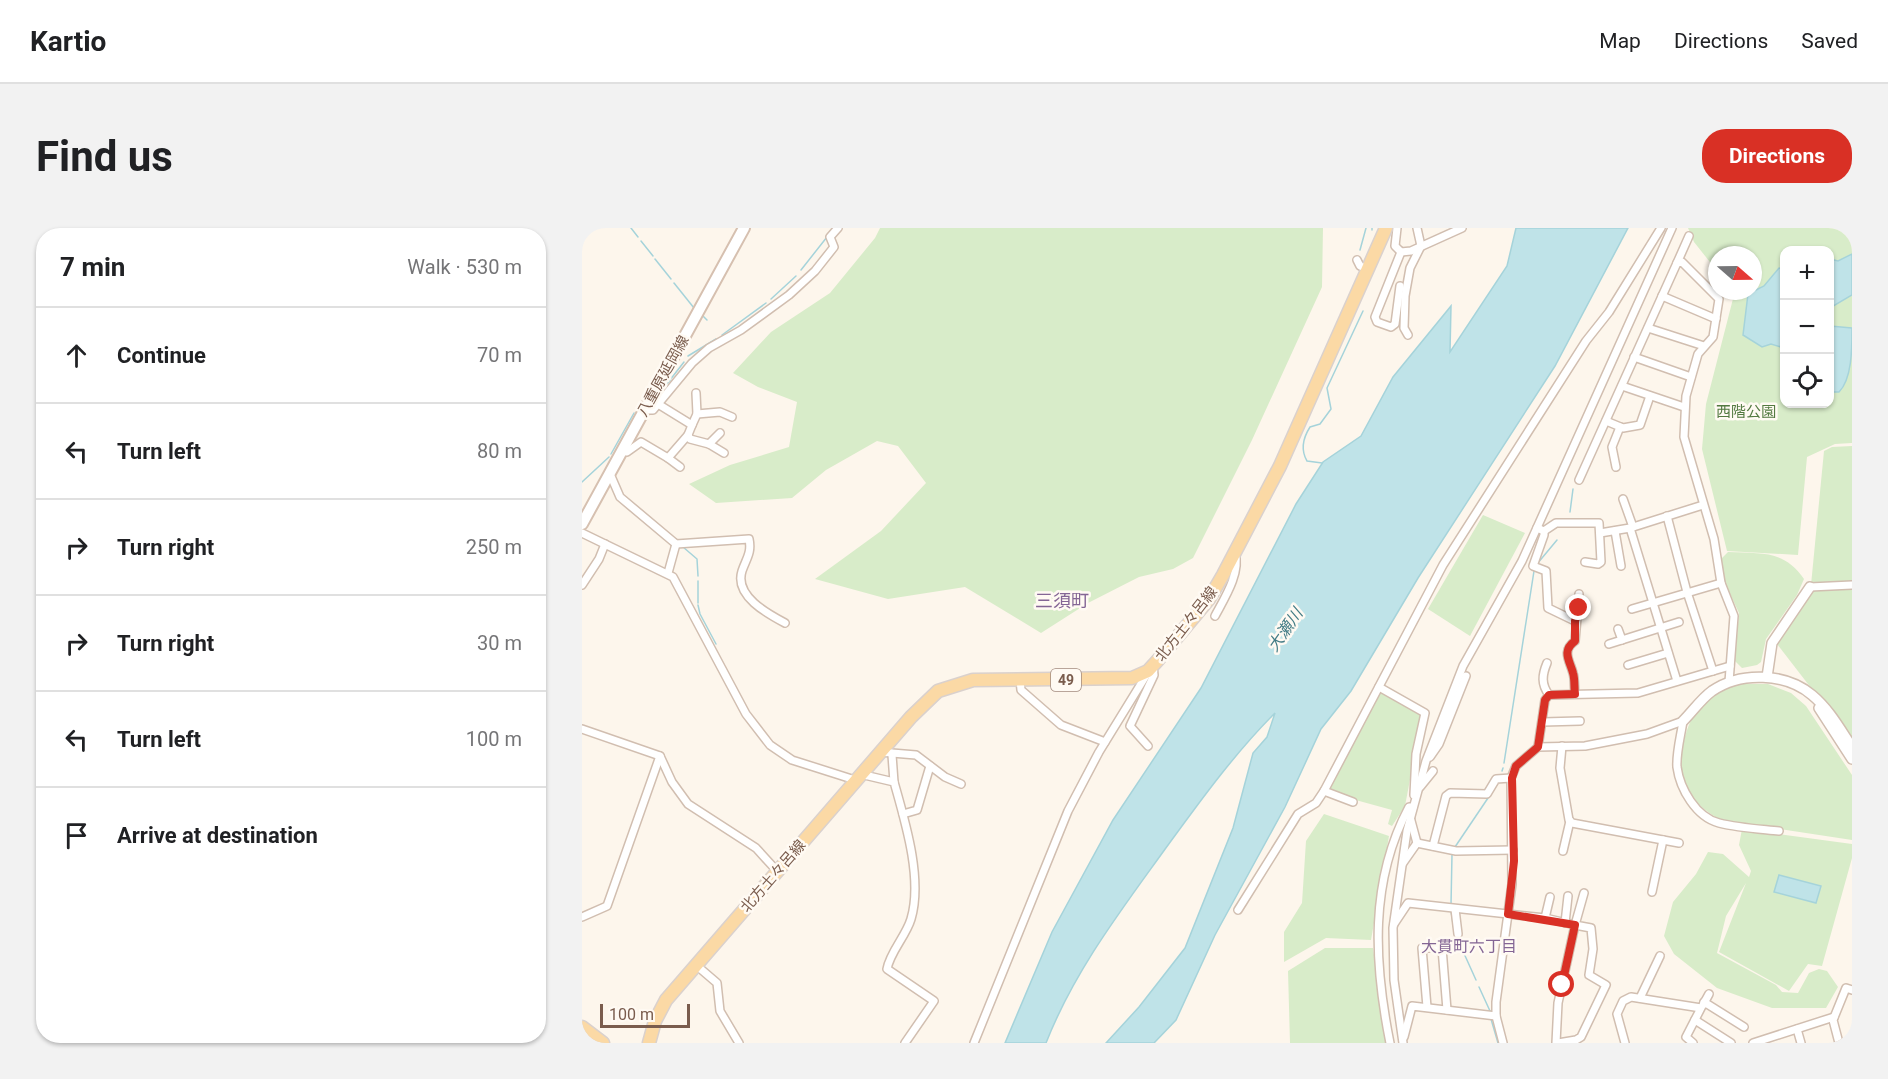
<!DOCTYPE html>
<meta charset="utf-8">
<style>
body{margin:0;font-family:Roboto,"Noto Sans JP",sans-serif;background:#f2f2f2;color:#202124}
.controls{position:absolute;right:18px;top:18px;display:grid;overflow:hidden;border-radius:12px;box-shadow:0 2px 4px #0004}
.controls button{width:54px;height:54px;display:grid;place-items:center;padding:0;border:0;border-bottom:2px solid #e0e0e0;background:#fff;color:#202124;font:30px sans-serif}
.compass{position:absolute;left:1126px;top:18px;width:54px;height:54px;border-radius:50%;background:#fff;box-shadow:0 2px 4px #0004;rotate:110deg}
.scale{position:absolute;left:18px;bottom:15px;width:90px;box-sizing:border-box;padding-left:6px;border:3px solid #7a5c4d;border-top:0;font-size:16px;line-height:21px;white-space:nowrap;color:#7a5c4d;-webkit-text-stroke:4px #fffaf3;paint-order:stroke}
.stop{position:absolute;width:18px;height:18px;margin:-14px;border:4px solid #d93025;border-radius:50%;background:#fff}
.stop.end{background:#d93025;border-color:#fff;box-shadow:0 2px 6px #0008}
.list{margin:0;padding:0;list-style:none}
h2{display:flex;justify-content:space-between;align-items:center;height:78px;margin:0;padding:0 24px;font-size:26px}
h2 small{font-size:20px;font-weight:400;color:#757577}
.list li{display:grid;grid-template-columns:39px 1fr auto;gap:18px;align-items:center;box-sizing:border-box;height:96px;padding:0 24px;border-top:2px solid #e0e0e0}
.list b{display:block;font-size:22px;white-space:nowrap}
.list em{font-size:20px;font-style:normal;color:#757577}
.icon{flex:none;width:33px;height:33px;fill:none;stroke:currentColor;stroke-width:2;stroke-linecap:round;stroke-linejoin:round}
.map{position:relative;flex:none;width:1270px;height:815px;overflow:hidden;border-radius:24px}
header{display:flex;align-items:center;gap:36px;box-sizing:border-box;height:84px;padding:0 30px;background:#fff;border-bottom:2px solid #e0e0e0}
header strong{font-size:28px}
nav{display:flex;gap:33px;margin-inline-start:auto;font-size:21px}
.intro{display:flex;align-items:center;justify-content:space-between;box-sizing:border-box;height:144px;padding:0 36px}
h1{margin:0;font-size:42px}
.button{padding:15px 27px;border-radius:24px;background:#d93025;color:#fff;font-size:21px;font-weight:700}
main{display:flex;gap:36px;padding:0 36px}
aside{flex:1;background:#fff;border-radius:24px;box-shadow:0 2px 4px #0004}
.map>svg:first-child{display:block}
.green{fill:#d8ecc9;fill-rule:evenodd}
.water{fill:#bfe3e8;stroke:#a5d3da;stroke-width:1.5}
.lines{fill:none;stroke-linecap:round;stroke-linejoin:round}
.stream{stroke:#a5d3da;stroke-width:1.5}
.minor-casing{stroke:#d1beb0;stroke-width:10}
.tertiary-casing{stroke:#d1beb0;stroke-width:12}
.secondary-casing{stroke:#d6c0b0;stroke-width:14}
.primary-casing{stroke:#dad1cd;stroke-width:15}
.minor{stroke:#fff;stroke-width:7}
.tertiary{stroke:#fff;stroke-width:9}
.secondary{stroke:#fff;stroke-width:10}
.primary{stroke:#fbd9a5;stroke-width:12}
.route{stroke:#d93025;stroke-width:8}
.labels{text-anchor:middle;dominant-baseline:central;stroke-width:5;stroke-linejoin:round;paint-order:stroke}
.shield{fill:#fffaf3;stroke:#a28b7f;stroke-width:1.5}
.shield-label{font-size:14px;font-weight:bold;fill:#7a5c4d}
.street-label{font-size:15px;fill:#7a5c4d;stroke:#fffaf3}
.park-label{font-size:15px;fill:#537a41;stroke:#fffaf3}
.water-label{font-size:16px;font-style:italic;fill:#437c86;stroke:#fffaf3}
.neighbourhood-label{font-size:16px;fill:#846695;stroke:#fffaf3}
.quarter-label{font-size:18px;fill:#846695;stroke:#fffaf3}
</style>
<header>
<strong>Kartio</strong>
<nav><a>Map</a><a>Directions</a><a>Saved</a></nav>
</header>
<div class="intro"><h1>Find us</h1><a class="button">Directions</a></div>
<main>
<aside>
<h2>7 min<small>Walk · 530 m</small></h2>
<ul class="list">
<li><svg class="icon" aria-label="ahead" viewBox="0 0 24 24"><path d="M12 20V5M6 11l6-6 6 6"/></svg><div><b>Continue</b></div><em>70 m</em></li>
<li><svg class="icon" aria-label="left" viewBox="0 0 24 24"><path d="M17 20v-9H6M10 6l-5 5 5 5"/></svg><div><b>Turn left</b></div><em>80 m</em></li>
<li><svg class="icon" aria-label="right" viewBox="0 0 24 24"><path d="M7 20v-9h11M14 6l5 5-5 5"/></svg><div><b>Turn right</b></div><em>250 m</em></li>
<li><svg class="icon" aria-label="right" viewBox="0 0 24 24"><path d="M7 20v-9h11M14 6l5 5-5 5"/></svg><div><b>Turn right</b></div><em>30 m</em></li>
<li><svg class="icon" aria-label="left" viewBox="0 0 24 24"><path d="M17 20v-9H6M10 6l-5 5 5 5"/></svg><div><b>Turn left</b></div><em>100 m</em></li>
<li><svg class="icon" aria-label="arrive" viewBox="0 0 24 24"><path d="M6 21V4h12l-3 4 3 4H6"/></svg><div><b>Arrive at destination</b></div></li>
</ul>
</aside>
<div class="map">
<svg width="1270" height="815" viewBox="0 0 1270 815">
<rect width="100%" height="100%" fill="#fdf6ec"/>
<g class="green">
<polygon points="298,0 741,0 740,59 670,212 611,330 591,341 557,349 506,375 459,405 383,359 306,371 233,351 299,303 344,255 316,218 295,213 244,242 210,270 134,275 107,256 148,237 207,219 215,174 176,159 151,145 189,104 248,65 293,10"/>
<path d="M1106 0H1270V215L1253 216 1225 229 1216 327 1145 323 1120 221 1124 176 1153 63H1171V27H1135V43L1112 14ZM1202 22H1248V176H1202Z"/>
<polygon points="1270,218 1270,354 1229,357 1242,223 1250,219"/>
<polygon points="901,287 943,305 888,408 846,381"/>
<path d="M1146 324C1179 326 1201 321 1222 351L1215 367 1184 411 1179 434 1175 437 1160 440 1153 433 1157 385 1138 344 1137 333Z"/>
<polygon points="1270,360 1270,513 1195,416 1230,363"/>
<path d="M1159 456H1186L1209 465 1224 478 1270 547V612L1138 592C1127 585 1115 577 1107 565 1090 541 1103 488 1125 471 1136 462 1146 459 1159 456Z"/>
<polygon points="798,463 840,488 823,578 810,598 806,596 810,582 770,571 746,560"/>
<polygon points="742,586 807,608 789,712 744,710 702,734 702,704 720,675 724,613"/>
<polygon points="1160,601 1270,616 1270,630 1240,738 1226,736 1207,763 1137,724 1164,655 1144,688 1135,725 1194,757 1200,764 1216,765 1227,745 1237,741 1245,743 1256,759 1244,780 1190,780 1135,760 1092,726 1082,708 1091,674 1114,646 1126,624 1141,626 1167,649 1169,643 1157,617"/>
<polygon points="743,720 791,720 805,815 708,815 706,743"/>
</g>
<g class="water">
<path d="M934 0H1046L973 138 836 350 769 463 739 501 703 579 633 707 594 792 572 815H524L557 779 603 720 651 600 671 525 685 509 693 485C651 527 616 576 581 624 537 685 492 744 464 815H423L470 704 531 592 619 460 714 276 741 234 779 208 811 149 869 78 868 124 925 38Z"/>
<polygon points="1270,26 1270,67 1248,80 1248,31 1256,33"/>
<polygon points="1197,40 1202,41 1202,120 1189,116 1180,119 1161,107 1166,66 1182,58"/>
<path d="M1248 98 1270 100C1270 121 1270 151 1257 164H1248Z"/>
<polygon points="1197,647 1239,658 1234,675 1192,664"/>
</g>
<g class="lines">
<g class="stream">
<polyline points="49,0 56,9"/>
<polyline points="790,0 790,2"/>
<polyline points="59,13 71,28"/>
<polyline points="778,22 784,0"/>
<polyline points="73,31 89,51"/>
<polyline points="219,42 245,9"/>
<polyline points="92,55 112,80"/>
<polyline points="189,71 214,48"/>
<polyline points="119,86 125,92"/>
<polyline points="140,107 184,75"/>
<polyline points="106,128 134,111"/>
<polyline points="77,166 102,134"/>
<polyline points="61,195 66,189"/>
<polyline points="29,226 52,185"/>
<path d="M740 235 725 233C718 221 721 210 728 199L738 196 749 181 745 160 781 83"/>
<polyline points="0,254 27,229"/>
<polyline points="988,284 991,261"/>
<polyline points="101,319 115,331 116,348"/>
<polyline points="955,336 975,312"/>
<polyline points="116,353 116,375"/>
<polyline points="116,377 118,386 134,416"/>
<polyline points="922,535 952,343"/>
<polyline points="920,543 921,540"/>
<polyline points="873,619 906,570"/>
<polyline points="869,677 870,626"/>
<polyline points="869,683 872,702"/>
<polyline points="875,710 894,752"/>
<polyline points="897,759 908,783"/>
<polyline points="909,791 916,815"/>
</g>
<g class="minor-casing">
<g id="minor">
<polyline points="815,0 813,18 819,24 829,23 880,0"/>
<polyline points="775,32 778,38 787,41"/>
<polyline points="1095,35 1107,8"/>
<polyline points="818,58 813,96 809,99 795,94 793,89 819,24"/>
<polyline points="1080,68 1134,91"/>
<polyline points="1066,100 1122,118"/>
<polyline points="826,107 822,100 823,68 828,40 839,18 835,0"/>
<polyline points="1052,129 1109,149"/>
<polyline points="1040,158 1102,179"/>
<polyline points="76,176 110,197 106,207 108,211 127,216 142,225"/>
<polyline points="63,182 71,182 110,135 127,120 159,102 207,67 233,43 252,19 248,9 256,0"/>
<polyline points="115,186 138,184 150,189"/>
<polyline points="1024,193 1041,200 1058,197 1068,168"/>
<polyline points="110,197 115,186 114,165"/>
<polyline points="127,216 138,205"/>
<polyline points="39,223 45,224 59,214 86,230 106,207"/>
<polyline points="86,230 98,239"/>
<polyline points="1034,239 1030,219 1038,199"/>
<path d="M28 246 38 269 94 316 167 311C170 325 164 331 160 343 152 368 186 386 203 395"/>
<polyline points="997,252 1095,35 1100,34 1137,71 1131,109 1116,126 1104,168 1102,209 1132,311 1139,355 1152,388 1147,454"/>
<polyline points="1041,271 1051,299"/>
<polyline points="1085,288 1105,364 1131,443"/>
<polyline points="955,300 962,303 962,307 951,338 964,343 966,380 993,393"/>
<polyline points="962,303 974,295 1017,295 1019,334 1016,336 1003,334"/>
<polyline points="1033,303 1039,338"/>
<polyline points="0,305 91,349 164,486 188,517 210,532 273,552"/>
<polyline points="1018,305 1048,300"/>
<polyline points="86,345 94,316"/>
<polyline points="0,357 17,331 23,316"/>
<polyline points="1228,359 1270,357"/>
<polyline points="1050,381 1139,355"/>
<path d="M633 388C642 371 659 345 653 325"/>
<polyline points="1036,401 1040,412"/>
<polyline points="1027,416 1097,394"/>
<path d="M965 435C960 447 959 456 967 467"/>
<polyline points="1046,437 1086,425"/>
<polyline points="438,452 439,462 479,497 523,514"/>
<polyline points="1095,453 1048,300 1121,277"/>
<polyline points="797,459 843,485 834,526 832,567"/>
<path d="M993 466C992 460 993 451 991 445 988 433 979 423 993 413L997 366"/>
<path d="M1101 493C1099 507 1094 525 1095 539 1098 561 1114 589 1137 595 1157 600 1178 601 1197 603"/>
<polyline points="961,494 998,493"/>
<polyline points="0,501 78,528 90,554 106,576 174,620 195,643"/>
<polyline points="566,518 548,498 572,447 571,437"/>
<polyline points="980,518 978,540 987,592 990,595 1097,615"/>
<polyline points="956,519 963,472 967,467 1056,465 1148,438"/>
<polyline points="298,524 334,527 363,549 379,556"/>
<polyline points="310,527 312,554"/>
<polyline points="848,529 857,516 884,448"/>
<path d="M278 546 312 554C323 593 341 651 329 691 324 708 308 724 305 741L352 773 323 815"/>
<polyline points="838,559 851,543"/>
<polyline points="742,563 771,574"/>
<polyline points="321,586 335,582 348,538"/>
<polyline points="828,589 835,615"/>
<polyline points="851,618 864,568 868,565 905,566 914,551 929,550"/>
<polyline points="981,623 988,593"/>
<polyline points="821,635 835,615 874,623 931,622"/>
<polyline points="1070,664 1081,612"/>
<polyline points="873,681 876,706"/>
<polyline points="656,682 716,586 734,575 742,563 861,337 1004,113 1027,84 1079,0"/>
<polyline points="0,689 25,678 78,528"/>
<polyline points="963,690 968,669"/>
<polyline points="983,695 986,668"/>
<polyline points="812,696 826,675 963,690 993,697 976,775 974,815"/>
<polyline points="114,737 135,755 138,783 157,815"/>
<polyline points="1058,770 1078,728"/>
<polyline points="1122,774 1162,799"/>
<polyline points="1121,777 1127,766"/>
<polyline points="845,779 840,720 860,720 865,782"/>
<polyline points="1113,792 1149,815"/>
<polyline points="1215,801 1219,815"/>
<polyline points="822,809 830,778 914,788"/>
<polyline points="392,815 486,583 517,524 565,446"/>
<path d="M808 815C792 735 787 654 827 579H831"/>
<polyline points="821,815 812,752 811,700 825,603 844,533 881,438 940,333 1090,0"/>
<polyline points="921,815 914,788 914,774 930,656 929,550 934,538 956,519 1003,518 1065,506 1101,493"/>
<polyline points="976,815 994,812 999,809 1024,757 1007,747 1011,721 1009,700 993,697 1002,665"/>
<polyline points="1043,815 1035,786 1041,773 1049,769 1119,780 1104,809 1111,815"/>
<polyline points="1171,815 1252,789"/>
<polyline points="1257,815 1251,792 1264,760 1270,762"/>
</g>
</g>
<g class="tertiary-casing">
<g id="tertiary">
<polyline points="1185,449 1190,415 1228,359"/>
<polyline points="1237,480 1270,531"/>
<path d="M1101 493C1111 483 1119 471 1130 463 1159 443 1204 445 1230 467 1247 481 1258 501 1270 519"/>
</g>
</g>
<g class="secondary-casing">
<polyline id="secondary" points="0,296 162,0"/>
</g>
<g class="primary-casing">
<g id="primary">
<polyline points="0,799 21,815"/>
<polyline points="67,815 73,793 84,772 329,489 356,463 391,452 550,450 566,443 576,432 627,371 641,347 698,238 804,0"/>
</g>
</g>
<use href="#minor" class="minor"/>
<use href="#tertiary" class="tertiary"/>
<use href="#secondary" class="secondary"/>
<use href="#primary" class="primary"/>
</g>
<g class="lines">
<path class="route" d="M980 757 993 697 926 686 932 633 930 550 934 538 956 519 963 472 967 467 993 466C992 460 993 451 991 445 988 433 979 423 993 413V393L997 380"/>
</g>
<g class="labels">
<rect class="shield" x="469" y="441" width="30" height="22" rx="4.5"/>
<g class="shield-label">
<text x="484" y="452">49</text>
</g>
<g class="street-label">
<text transform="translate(81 148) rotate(-61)">八重原延岡線</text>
<text transform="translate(604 396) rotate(-52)">北方土々呂線</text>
<text transform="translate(191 648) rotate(-49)">北方土々呂線</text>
</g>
<g class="park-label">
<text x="1164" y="184">西階公園</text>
</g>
<g class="water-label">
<text transform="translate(703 402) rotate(-55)">大瀬川</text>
</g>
<g class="neighbourhood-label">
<text x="887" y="718">大貫町六丁目</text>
</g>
<g class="quarter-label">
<text x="480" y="372">三須町</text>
</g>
</g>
</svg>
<div class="controls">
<button>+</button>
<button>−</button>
<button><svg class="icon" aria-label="locate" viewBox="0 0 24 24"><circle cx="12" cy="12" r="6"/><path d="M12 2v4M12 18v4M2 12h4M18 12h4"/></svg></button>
</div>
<svg class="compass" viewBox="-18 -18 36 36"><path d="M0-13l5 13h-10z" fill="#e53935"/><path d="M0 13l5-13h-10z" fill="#757577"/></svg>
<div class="scale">100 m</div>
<div class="stop" style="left:980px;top:757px"></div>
<div class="stop end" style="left:997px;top:380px"></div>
</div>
</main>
